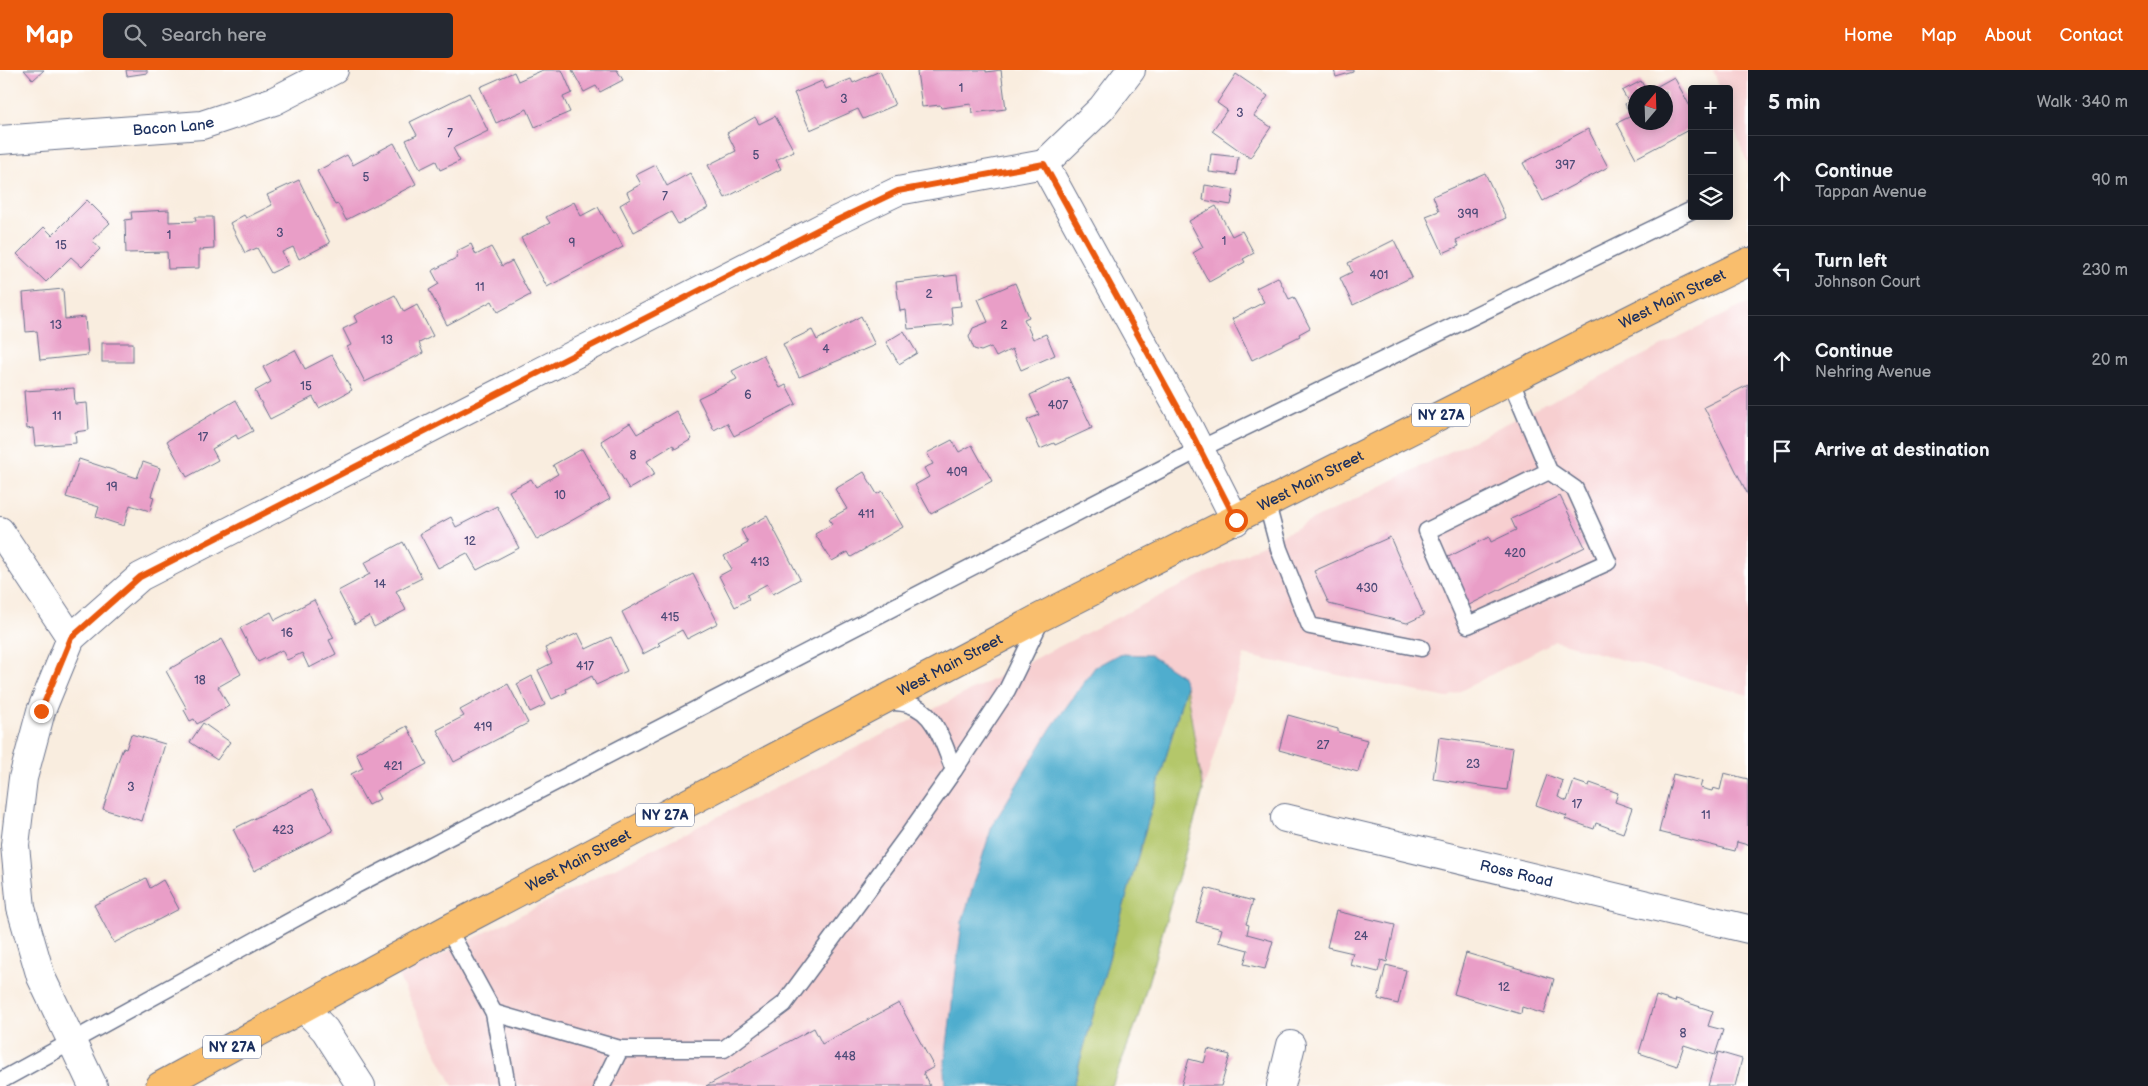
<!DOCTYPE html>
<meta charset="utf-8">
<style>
body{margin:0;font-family:"Balsamiq Sans",sans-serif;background:#242831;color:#f1f3f6}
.controls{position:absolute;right:15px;top:15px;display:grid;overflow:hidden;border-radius:5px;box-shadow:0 2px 12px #0003}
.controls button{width:45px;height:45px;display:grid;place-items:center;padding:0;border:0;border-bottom:1px solid #363941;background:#171b24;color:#f1f3f6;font:25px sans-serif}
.compass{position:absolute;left:1628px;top:15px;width:45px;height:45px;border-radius:50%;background:#171b24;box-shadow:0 2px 12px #0003;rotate:19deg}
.stop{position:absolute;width:15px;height:15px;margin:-11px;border:4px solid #ea580c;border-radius:50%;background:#fff}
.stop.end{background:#ea580c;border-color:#fff;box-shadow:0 1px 5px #0008}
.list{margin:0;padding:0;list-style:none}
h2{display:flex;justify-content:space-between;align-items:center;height:65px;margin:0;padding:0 20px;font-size:21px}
h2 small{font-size:16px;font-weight:400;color:#9ea1a6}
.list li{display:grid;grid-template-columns:32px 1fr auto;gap:15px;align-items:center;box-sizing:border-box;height:90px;padding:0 20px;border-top:1px solid #363941}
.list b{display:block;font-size:19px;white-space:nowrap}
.list p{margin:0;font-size:16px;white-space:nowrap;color:#9ea1a6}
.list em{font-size:16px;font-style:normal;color:#9ea1a6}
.icon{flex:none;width:28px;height:28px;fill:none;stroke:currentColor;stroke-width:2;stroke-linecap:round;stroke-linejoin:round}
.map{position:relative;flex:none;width:1748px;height:1016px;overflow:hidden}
header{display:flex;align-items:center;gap:30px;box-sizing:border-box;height:70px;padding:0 25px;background:#ea580c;color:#fff}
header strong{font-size:24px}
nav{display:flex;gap:28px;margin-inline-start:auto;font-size:18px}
.search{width:350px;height:45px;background:#242831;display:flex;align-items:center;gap:12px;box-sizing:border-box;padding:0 18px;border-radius:5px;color:#9ea1a6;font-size:19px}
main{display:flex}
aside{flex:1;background:#171b24}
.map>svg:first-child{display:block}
.built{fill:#f7cfd0}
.green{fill:#b4c76b;stroke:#687b64}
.water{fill:#4fadce;stroke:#356e96}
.building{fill:#e99ec7;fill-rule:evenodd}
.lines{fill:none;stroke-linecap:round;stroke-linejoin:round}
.lane-casing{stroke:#69728b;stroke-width:19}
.street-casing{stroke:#69728b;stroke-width:30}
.primary-casing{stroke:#69728b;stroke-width:30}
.lane{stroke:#fff;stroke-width:16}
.street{stroke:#fff;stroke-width:28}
.primary{stroke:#f9be6d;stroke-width:28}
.route{stroke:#ea580c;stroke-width:6}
.labels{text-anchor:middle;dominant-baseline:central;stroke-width:4;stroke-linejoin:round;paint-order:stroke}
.number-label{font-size:12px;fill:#4e4b78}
.shield{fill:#fff;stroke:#5f6d8e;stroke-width:1}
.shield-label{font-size:14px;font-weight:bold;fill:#1b2f5e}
.street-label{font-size:15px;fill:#1b2f5e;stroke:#fff}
</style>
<header>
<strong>Map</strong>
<div class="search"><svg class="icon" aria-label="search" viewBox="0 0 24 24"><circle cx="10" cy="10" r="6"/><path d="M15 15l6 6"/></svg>Search here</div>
<nav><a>Home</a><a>Map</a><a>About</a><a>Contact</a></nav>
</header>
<main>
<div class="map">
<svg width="1748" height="1016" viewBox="0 0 1748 1016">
<rect width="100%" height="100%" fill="#fff"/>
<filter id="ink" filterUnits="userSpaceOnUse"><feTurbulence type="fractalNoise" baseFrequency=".02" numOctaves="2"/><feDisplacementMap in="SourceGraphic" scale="10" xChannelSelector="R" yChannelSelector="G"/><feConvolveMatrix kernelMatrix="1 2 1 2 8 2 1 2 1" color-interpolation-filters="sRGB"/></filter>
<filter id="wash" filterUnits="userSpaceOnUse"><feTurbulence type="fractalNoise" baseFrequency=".0096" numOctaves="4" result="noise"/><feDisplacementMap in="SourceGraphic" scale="20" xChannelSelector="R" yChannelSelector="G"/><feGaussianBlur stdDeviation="1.12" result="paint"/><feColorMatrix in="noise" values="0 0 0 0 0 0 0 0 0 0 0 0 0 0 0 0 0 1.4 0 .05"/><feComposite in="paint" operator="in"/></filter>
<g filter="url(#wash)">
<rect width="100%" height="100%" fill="#f9eddf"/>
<g class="built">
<polygon points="1713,0 1748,0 1748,95 1729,44 1729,19 1720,19"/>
<polygon points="1748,233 1748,625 1555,571 1447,628 1244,585 1203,721 1186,616 1181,605 1150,585 1119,584 1095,597 1051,658 992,756 944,1000 945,1016 453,1016 398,906"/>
</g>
<polygon class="green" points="1186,616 1203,721 1137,951 1112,1016 1073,1016"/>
<polygon class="water" points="1119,584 1150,585 1181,605 1186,616 1073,1016 945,1016 944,1000 962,852 992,756 1051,658 1095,597"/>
<g id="blocks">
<g class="building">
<polygon points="24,0 44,0 33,10"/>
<polygon points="126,0 147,0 147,3 127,6"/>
<polygon points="543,0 562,0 572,23 563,27 570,42 535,57 527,39 496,53 480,17 514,2 518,11"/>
<polygon points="572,0 617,0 623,10 600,22 596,16 584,22"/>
<polygon points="921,0 986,0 986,2 1001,0 1006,39 972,43 971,34 941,38 940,35 922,37 917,2"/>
<polygon points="1334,0 1353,0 1353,2 1336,7"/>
<polygon points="880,1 895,35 863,49 858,39 810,60 794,23 822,11 826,19 851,9 853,13"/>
<polygon points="1236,4 1268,26 1254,46 1271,57 1250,88 1212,61 1227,40 1217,33"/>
<path d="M1674 7 1692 40V58L1636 88 1617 53 1631 46 1625 34 1628 31 1622 21 1641 11 1647 22ZM1636 22H1666V52H1636Z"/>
<polygon points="469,23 488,61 453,78 460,91 440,100 436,91 420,99 406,70 417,65 410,52"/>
<polygon points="775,46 794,81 776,90 781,99 725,128 708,95 736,81 727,63 755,47 759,54"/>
<polygon points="1588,59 1608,97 1543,131 1523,93"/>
<polygon points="394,73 416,114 346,150 338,134 335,135 317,101 347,85 353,95"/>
<polygon points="1211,84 1238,87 1236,105 1209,102"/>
<polygon points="656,95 667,116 690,103 708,138 678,154 671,142 634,162 620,135 630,129 627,122 641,114 636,105"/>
<polygon points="1485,103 1506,148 1456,170 1459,176 1443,183 1426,146 1439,141 1433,126"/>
<polygon points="299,110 330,173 299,189 293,177 282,182 288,195 271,203 257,178 245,183 230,153 244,145 246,148 272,135 267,125"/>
<polygon points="1205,115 1234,120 1231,135 1203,130"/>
<polygon points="87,130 110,153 92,170 100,179 82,197 71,187 46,212 17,184 44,157 52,165"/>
<polygon points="574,132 581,146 598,137 613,164 616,163 623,177 547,217 521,168 550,153 546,147"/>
<polygon points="1216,136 1232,166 1242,161 1254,183 1243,189 1245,192 1209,212 1193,183 1203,177 1189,151"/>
<polygon points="169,140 169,152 196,151 195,147 213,147 214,179 199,180 199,198 168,199 167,182 126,183 125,150 132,149 131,142"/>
<polygon points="1394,170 1412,207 1353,235 1340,208 1352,202 1348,193"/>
<polygon points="471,174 476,185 491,177 502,196 512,191 530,225 498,242 492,231 447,255 429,220 439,214 432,201 456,188 457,181"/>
<polygon points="957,205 961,236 951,237 953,255 908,259 906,240 900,241 896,212"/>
<polygon points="1278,207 1289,229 1294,227 1310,258 1299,264 1300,266 1252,290 1232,249 1264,232 1256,218"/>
<polygon points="1015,213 1029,247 1024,249 1033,269 1046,264 1055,285 1021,300 1012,279 996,287 991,277 981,281 974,279 969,267 973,258 988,252 978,229"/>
<polygon points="63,219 65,249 85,247 88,285 40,290 37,261 26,262 23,223"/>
<polygon points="395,225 404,242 417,235 433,266 419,273 423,283 365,312 347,277 351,275 343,259 357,252 354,246"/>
<polygon points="861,246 875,275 799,307 783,274 812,260 817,270"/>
<polygon points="904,261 917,283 899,294 886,272"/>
<rect x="102" y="273" width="31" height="19"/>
<polygon points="295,280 305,299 332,285 352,320 319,338 313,327 270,349 255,321 271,312 263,297"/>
<polygon points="763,285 780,318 786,315 796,334 734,366 727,353 714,360 698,328 737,309 732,301"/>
<polygon points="1068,307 1092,358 1055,375 1054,373 1040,379 1027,350 1039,345 1030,325"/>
<polygon points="1748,315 1748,425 1704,337"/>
<polygon points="74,318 75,334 87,333 89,360 75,362 76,373 35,376 33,358 27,359 24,321"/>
<polygon points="236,330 253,361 238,369 236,365 212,379 218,390 187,407 167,371"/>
<polygon points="676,341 692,369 675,379 673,375 647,391 655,404 629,419 601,371 630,353 637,364"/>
<polygon points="952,370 959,382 972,375 992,411 931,444 915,415 929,407 924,398 933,394 927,383"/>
<polygon points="582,379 610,429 537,470 509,421 531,409 536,417 558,404 553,395"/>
<polygon points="79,389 137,408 143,392 160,398 151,426 154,427 150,441 130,435 124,456 96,447 99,437 66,427"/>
<polygon points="864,402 877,424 882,421 903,457 851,487 848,482 832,491 815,464 832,454 829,449 847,439 835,419"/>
<polygon points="1560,426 1585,477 1467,536 1444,489 1489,467 1491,472 1516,460 1511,449"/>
<polygon points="497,436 519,478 477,500 467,483 438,498 420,464 451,447 456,457"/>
<polygon points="767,446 800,509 773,524 767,514 747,525 749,529 735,537 719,506 732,499 724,486 748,473 741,460"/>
<polygon points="1390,467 1424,545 1407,553 1329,534 1314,501"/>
<polygon points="403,472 422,508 396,521 406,540 374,557 369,546 355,554 338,521 370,504 364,493"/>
<polygon points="693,504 718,553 687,569 682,560 658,573 660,575 643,584 622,542"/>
<polygon points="314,530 334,568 329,570 336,584 309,598 302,583 287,590 282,580 258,592 240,558 271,542 275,550"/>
<polygon points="578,563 586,579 611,567 627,601 596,615 592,606 566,619 567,622 552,629 538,600 552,593 545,578"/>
<polygon points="222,569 241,604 218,617 229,636 197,654 194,649 190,651 184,640 187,639 166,601"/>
<polygon points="532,606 545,635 530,642 517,614"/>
<polygon points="508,614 528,653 454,692 437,660 464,646 460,640"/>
<polygon points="1288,645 1338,659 1338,662 1367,670 1358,702 1279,680"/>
<polygon points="203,653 230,672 217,690 190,672"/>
<polygon points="407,656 427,694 376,721 380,729 368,735 351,704 363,698 356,683"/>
<polygon points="131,664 165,674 142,751 103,739 117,694 123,678 126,679"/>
<polygon points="1439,667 1513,678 1507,720 1433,709"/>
<polygon points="1724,703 1748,709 1748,775 1737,772 1735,781 1659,762 1673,704 1702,711 1700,718 1712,721 1713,718 1720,720"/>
<polygon points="1547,705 1563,711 1558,727 1567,731 1574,711 1589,716 1590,713 1618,723 1615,732 1632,738 1623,763 1596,753 1594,759 1565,749 1567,746 1536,735"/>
<polygon points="312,720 333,761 254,801 233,759"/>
<polygon points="146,808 150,818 163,810 179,839 114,873 94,835"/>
<polygon points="1206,818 1253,831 1246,854 1249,855 1247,864 1273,871 1265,899 1244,894 1248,880 1218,872 1222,859 1196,852"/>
<polygon points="1336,841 1395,855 1387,892 1381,890 1378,902 1350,895 1353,883 1327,877"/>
<polygon points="1466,883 1554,909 1544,944 1522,937 1521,944 1454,924"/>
<polygon points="1386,895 1406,900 1398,934 1378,929"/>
<polygon points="1656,926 1675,932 1676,929 1713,941 1708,956 1723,960 1715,985 1684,975 1677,996 1639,983"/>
<polygon points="899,933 934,997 923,1003 930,1016 706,1016 814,958 822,974"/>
<polygon points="1208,979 1230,985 1221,1016 1181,1016 1189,989 1204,993"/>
<polygon points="1718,982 1742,989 1735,1016 1708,1016"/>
</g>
</g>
</g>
<g filter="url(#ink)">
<use href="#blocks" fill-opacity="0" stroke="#69728b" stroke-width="1"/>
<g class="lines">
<g class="lane-casing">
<g id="lane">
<polyline points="1510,309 1549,401 1427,461 1468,555 1608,492 1575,419 1549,401"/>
<polyline points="1267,434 1279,479 1310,556 1421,578"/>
<path d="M885 631C892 632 901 632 908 634 936 641 944 676 954 700"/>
<polyline points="448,859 494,943 507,1016"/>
<polyline points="494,943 620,979 724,979 784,934 909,764 954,700 1007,620 1042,548"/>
<polyline points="0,1011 356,815 1200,379 1692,140"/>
<polyline points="602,1016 620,979"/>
</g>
</g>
<g class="street-casing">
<g id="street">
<path id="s1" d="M0 70 202 55 274 31 334 0"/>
<polyline points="1044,94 1188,356 1236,451"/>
<polyline points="1044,94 1102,38 1131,0"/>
<polyline points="0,461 71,568"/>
<path id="s2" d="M1285 748 1748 859"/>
<polyline points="304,938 325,960 361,1016"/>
<polyline points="93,1016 41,907 21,838 15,775 23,708 41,641 71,568 140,507 831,153 898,121 1044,94"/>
<polyline points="1281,1016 1291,975"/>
</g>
</g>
<g class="primary-casing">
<g id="primary">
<path id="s3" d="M160 1016 448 859 1043 546 1647 241 1748 192"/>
</g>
</g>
<use href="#lane" class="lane"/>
<use href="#street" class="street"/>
<use href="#primary" class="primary"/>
</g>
</g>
<g class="lines" filter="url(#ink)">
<polyline class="route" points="41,641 71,568 140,507 831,153 898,121 1044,94 1188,356 1236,450"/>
</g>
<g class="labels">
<g class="number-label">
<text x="961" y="18">1</text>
<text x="844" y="29">3</text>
<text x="1240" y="43">3</text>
<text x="450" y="63">7</text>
<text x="756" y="85">5</text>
<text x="1565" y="95">397</text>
<text x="366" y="107">5</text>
<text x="665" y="126">7</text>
<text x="1468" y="144">399</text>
<text x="280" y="163">3</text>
<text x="169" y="165">1</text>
<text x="1224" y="171">1</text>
<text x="572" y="173">9</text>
<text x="61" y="175">15</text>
<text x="1379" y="205">401</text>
<text x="480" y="217">11</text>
<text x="929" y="224">2</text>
<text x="56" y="255">13</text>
<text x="1004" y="255">2</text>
<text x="387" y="270">13</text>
<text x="826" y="279">4</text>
<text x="306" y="316">15</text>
<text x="748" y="325">6</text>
<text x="1058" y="335">407</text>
<text x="57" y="346">11</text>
<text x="203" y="367">17</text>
<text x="633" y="385">8</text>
<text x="957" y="402">409</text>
<text x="112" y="417">19</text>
<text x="560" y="425">10</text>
<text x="866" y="444">411</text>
<text x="470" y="471">12</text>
<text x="1515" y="483">420</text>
<text x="760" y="492">413</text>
<text x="380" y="514">14</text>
<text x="1367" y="518">430</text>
<text x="670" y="547">415</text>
<text x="287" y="563">16</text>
<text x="585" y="596">417</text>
<text x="200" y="610">18</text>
<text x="483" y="657">419</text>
<text x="1323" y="675">27</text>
<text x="1473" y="694">23</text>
<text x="393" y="696">421</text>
<text x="131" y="717">3</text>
<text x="1577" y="734">17</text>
<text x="1706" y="745">11</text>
<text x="283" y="760">423</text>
<text x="1361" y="866">24</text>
<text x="1504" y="917">12</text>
<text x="1683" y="963">8</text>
<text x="845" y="986">448</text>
</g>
<g class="shield">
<rect x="1412" y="333.5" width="58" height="23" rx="4"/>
<rect x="636" y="733.5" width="58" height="23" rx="4"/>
<rect x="203" y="965.5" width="58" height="23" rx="4"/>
</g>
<g class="shield-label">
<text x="1441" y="345">NY 27A</text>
<text x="665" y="745">NY 27A</text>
<text x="232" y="977">NY 27A</text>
</g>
<g class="street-label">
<text stroke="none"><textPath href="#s1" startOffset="174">Bacon Lane</textPath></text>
<text stroke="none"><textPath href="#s3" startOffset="1705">West Main Street</textPath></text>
<text stroke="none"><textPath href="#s3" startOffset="1300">West Main Street</textPath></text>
<text stroke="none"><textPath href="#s3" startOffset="895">West Main Street</textPath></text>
<text stroke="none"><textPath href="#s3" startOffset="475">West Main Street</textPath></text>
<text stroke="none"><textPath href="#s2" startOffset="238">Ross Road</textPath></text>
</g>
</g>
</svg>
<div class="controls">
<button>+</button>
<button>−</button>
<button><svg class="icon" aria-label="layers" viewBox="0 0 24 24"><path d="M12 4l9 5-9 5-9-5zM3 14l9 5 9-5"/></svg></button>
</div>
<svg class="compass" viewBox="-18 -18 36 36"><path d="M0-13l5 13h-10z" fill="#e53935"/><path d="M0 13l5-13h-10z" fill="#9ea1a6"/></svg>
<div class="stop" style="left:1236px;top:450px"></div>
<div class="stop end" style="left:41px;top:641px"></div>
</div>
<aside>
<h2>5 min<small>Walk · 340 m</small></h2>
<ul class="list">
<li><svg class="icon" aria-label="ahead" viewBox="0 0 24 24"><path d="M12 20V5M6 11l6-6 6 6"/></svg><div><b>Continue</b><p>Tappan Avenue</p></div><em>90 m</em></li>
<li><svg class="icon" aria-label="left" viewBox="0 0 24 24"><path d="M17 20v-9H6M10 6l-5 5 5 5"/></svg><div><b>Turn left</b><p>Johnson Court</p></div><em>230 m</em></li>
<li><svg class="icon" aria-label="ahead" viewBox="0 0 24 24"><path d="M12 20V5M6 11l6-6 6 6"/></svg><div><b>Continue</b><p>Nehring Avenue</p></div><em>20 m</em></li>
<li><svg class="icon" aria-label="arrive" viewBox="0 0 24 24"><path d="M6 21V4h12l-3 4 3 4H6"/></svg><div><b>Arrive at destination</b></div></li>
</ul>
</aside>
</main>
